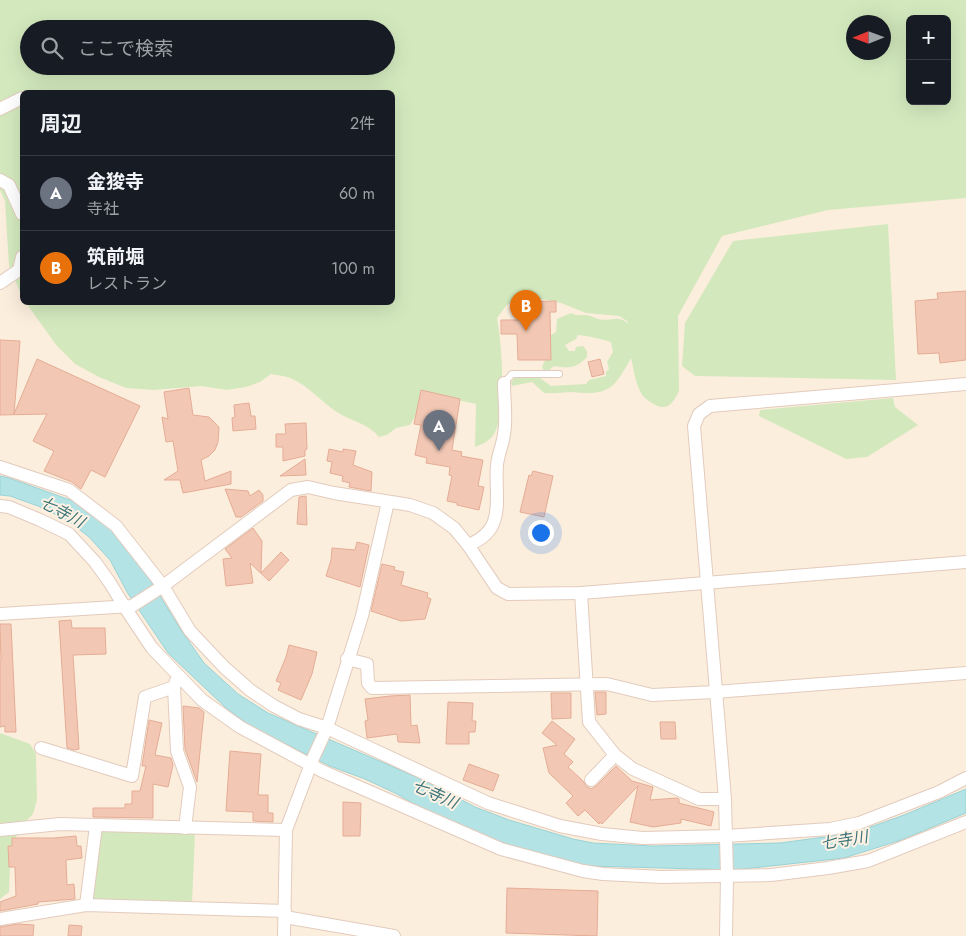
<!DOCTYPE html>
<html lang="ja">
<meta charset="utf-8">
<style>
body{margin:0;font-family:Jost,"Noto Sans JP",sans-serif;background:#242831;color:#f1f3f6}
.controls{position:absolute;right:15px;top:15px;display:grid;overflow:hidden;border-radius:8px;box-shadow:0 5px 20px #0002}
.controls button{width:45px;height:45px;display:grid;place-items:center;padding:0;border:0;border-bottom:1px solid #363941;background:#171b24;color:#f1f3f6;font:25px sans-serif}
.compass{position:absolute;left:846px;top:15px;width:45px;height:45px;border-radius:50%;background:#171b24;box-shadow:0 5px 20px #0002;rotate:269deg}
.you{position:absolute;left:540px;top:532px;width:18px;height:18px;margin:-12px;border:4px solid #fff;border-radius:50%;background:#1a73e8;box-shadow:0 0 0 8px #1a73e833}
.badge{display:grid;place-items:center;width:32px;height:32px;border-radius:50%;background:#ea563f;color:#fff;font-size:16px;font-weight:700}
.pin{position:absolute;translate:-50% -41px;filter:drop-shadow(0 1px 2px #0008)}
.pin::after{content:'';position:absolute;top:26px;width:18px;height:15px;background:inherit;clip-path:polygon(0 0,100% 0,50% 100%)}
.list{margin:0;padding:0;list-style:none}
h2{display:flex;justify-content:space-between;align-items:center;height:65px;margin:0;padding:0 20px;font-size:21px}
h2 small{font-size:16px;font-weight:400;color:#9ea1a6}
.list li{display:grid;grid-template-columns:32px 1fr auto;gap:15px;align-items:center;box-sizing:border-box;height:75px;padding:0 20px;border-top:1px solid #363941}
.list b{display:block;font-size:19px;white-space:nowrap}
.list p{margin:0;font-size:16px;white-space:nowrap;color:#9ea1a6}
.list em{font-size:16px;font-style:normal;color:#9ea1a6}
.icon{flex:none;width:28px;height:28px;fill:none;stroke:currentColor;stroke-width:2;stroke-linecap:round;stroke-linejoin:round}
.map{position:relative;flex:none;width:966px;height:936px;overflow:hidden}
.search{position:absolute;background:#171b24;box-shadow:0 5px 20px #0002;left:20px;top:20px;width:375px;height:55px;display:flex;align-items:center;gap:12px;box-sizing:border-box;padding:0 18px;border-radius:28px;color:#9ea1a6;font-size:19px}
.panel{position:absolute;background:#171b24;box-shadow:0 5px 20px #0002;left:20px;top:90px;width:375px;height:215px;border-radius:8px}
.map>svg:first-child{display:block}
.green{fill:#d3e9bd;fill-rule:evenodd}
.water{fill:#b3e3e5;stroke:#99d3d7}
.building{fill:#f2c8b5;stroke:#e5ac95}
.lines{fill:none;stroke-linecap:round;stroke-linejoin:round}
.service-casing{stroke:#e2cbbd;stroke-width:8}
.minor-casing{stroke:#e2cbbd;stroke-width:14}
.service{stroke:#fff;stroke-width:6}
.minor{stroke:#fff;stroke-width:12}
.labels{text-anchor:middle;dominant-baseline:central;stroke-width:4;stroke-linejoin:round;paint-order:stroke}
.water-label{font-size:16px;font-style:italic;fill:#3a7478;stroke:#fff2e4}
</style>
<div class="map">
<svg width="966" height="936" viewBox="0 0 966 936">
<rect width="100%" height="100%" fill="#fceedd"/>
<g class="green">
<path d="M0 0H966V198L828 210 722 236 678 316 679 391C672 406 665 413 649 401 646 399 643 397 641 393 635 382 634 370 631 358 614 389 609 396 572 392 563 392 554 394 544 393L532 382 512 386 511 382 515 377H533L540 378 551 386 586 384 589 380 606 376V372L609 369 607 362 613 352 611 342C601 339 588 336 578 335L576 339 565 345 569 351H575L576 347 583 346 587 351V357C577 368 568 369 554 366L548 371H544L542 367 546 358 543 335H551L556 332 557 319 571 313C576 316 578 315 583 315 589 315 593 317 598 319 610 322 619 314 628 324L627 321 619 316 586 313 561 303 542 299 516 298 506 306 497 318C502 344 507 413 494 434 489 442 482 444 475 447L476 404 421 392 415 417 410 425 396 428 387 435 379 437C369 424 351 421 337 412 320 401 308 385 290 378 285 376 277 375 271 374L260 382 246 387 227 390 201 386 154 390 126 388 99 377 75 364 57 346 26 303 392 302V92H22V297L9 265 5 201 0 190ZM910 19H947V101H910ZM854 22H884V52H854ZM29 29H386V66H29Z"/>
<polygon points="888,224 896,380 695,376 682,366 685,323 733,241"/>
<polygon points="893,398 895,407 918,425 867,457 846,459 759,416 760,410"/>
<polygon points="0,733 30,744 36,754 37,800 33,814 26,821 15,839 10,864 9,892 0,899"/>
<polygon points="101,831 195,833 192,904 92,901"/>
</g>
<polygon class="water" points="0,476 9,478 73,501 111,529 150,580 181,630 204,663 238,694 268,713 428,782 475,807 509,820 573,839 593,843 652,846 780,843 854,833 904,815 966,789 966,813 901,840 844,858 734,870 588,866 513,846 483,836 426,811 397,794 365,779 330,766 250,726 225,707 168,653 127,592 110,560 89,537 67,520 38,506 10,496 0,495"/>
<g class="building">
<polygon points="966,291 966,360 940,363 939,353 918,354 915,301 938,299 937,293"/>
<polygon points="556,301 556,312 550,312 551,360 518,360 517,334 501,334 501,320 519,320 518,302"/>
<polygon points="0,340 20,341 14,414 37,359 140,406 105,477 91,470 81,489 72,482 44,471 54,451 33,441 47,414 0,415"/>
<polygon points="600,359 604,374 592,377 588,362"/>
<polygon points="189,388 193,415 209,417 219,427 218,442 215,450 209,456 201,460 205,481 231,471 231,484 183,493 180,480 164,480 178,471 173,441 166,442 162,417 168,419 164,392"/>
<polygon points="421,390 460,399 452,450 462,452 461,456 483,460 478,486 484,487 479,510 457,505 457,503 447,501 452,476 449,475 450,467 426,463 427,458 415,455 421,425 414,424"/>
<polygon points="249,403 251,416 255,416 256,429 233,431 232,418 235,417 234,405"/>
<polygon points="306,423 307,449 305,450 305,456 283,461 283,447 276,447 276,434 286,434 285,424"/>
<polygon points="329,449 343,452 343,449 356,451 353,465 372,472 371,491 349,487 350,483 342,481 343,476 330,473 332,462 327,461"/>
<polygon points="305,459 306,475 280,476"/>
<polygon points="533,471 553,476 544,517 520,512 529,475 531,476"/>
<polygon points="225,489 248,491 250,496 259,490 263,495 263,501 241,517 236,517"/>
<polygon points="306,496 307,525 297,524 299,497"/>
<polygon points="253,528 262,541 261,573 281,552 289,560 269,581 250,563 253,583 226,586 223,559 232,558 225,549"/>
<polygon points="357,542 369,545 360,587 326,576 331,560 332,548 355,550"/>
<polygon points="382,564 395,567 394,570 404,572 401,585 428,593 427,597 431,599 425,619 401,621 371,611"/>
<polygon points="71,620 72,628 105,628 106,654 73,655 79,749 74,750 67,748 59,621"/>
<polygon points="0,624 11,624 16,732 5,732 5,726 0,727 0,662 1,662"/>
<polygon points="289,645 317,652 312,674 301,700 278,690 281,683 276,681 286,657"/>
<polygon points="595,692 606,692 606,714 597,715"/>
<polygon points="551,693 571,693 571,718 552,719"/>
<polygon points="410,695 411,726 417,725 420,743 398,742 397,734 367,738 365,721 368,720 365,699 390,696"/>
<polygon points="448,702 473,703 472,721 476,721 475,732 469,732 469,744 446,744"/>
<polygon points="183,706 199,708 204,712 197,782 185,749"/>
<polygon points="149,720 162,723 155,755 171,758 173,765 168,787 153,784 153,818 93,817 93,808 125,808 125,804 132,804 132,791 140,791 146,766 142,766"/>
<polygon points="552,721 575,739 564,754 573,762 568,767 583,781 586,786 591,789 596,786 616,766 632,781 653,787 650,800 677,798 679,799 679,803 714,812 711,826 681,819 681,823 653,827 630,822 638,786 602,824 600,822 599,824 585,810 578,816 566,803 573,796 549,773 543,748 557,745 542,733"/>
<polygon points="660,722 675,722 676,739 661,739"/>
<polygon points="230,751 261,754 258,795 268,795 268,813 273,813 273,822 253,821 253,812 226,811"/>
<polygon points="469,764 499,775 493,791 463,780"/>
<polygon points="343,802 361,803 360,836 343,836"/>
<polygon points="76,836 77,846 81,846 82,858 66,860 67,885 74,884 75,899 38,902 38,904 0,911 0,902 16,896 15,867 9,867 8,846 12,846 12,838 54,838"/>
<polygon points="507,888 598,891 597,936 506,933"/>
<polygon points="18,924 34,925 33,936 0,936 0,927"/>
<polygon points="69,925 82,926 81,936 68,936"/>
</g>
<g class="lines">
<g class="service-casing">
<polyline id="service" points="504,383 512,374 559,374"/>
</g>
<g class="minor-casing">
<g id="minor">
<polyline points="0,109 22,98"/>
<polyline points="0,180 9,185 22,214"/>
<polyline points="0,283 19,270 22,257"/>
<polyline points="0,467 69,490 116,526 163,586 190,631 224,667 250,690 274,706 299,719 327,728 488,803 560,826 602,834 643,838 726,836 830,829 859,823 939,792 966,778"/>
<polyline points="0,506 9,507 40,520 69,534 95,562 110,583 124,606 152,648 202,700 240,727 322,771 501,849 583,871 603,874 662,877 771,875 828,868 868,861 966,822"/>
<path d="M468 545C508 530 494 497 497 465 498 454 503 444 504 434 507 418 504 400 504 383"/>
<polyline points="581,593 589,722 615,755 633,769 699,799 725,799"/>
<polyline points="0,614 132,606 163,586 291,490 308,487 334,493 410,505 433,513 454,528 468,545 497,588 508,594 581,593 966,562"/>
<polyline points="347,659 367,664 368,683 372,688 607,684 652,695 715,692 966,673"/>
<polyline points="176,681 174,687 177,751 190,787 185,828"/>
<polyline points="41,748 132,776 145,697 174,687"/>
<polyline points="591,780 615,755"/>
<polyline points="0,830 60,824 286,830"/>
<polyline points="86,905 96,826"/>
<polyline points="285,917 394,936"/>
<polyline points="0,919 86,905 285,911"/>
<polyline points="284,936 286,830 314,756 327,728 362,616 388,502"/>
<polyline points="726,936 727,876 725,799 694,426 699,414 710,406 966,384"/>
</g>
</g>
<use href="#service" class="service"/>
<use href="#minor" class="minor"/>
</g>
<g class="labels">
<g class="water-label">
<text transform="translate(62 512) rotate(28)">七寺川</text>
<text transform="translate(435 794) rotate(24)">七寺川</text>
<text transform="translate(844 840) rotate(-9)">七寺川</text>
</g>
</g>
</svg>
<div class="controls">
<button>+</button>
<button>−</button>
</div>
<svg class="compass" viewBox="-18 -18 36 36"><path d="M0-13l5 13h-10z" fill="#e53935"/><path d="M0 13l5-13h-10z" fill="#9ea1a6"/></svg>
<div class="you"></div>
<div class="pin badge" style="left:439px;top:451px;background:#6b7280">A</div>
<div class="pin badge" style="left:526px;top:331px;background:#e8710a">B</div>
<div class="search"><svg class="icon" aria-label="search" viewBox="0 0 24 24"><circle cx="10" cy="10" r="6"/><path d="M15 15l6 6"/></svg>ここで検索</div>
<section class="panel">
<h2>周辺<small>2件</small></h2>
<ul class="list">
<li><span class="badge" style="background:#6b7280">A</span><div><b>金狻寺</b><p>寺社</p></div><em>60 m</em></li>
<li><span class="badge" style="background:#e8710a">B</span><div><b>筑前堀</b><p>レストラン</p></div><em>100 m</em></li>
</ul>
</section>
</div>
